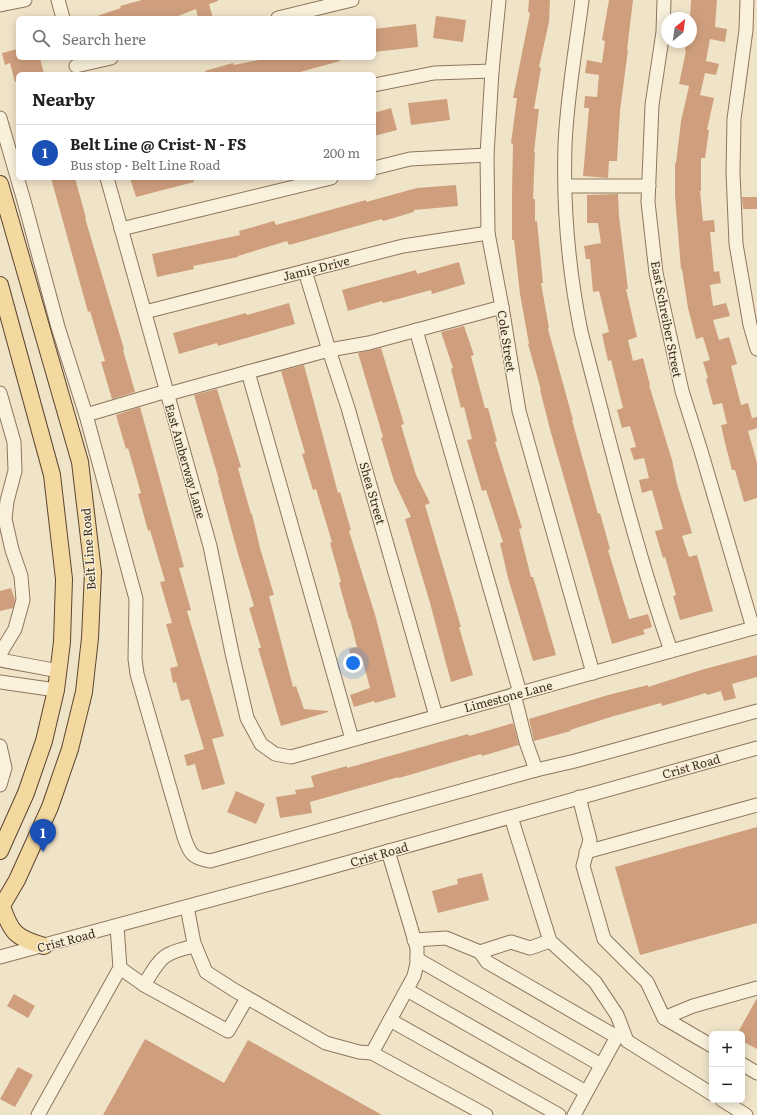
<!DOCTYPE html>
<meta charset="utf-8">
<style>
body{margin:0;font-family:Literata,serif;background:#f6f6f6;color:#202124}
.controls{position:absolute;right:12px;bottom:12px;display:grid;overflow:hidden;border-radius:6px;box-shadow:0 2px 10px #0003}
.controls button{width:36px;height:36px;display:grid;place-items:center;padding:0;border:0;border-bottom:1px solid #e0e0e0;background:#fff;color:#202124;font:20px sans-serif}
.compass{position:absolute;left:661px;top:12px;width:36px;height:36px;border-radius:50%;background:#fff;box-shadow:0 2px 10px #0003;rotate:29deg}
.you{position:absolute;left:353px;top:663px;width:14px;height:14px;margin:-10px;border:3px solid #fff;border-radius:50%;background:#1a73e8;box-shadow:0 0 0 6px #1a73e833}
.badge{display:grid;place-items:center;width:26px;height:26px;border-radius:50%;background:#0b8043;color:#fff;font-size:13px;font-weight:700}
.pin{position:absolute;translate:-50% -33px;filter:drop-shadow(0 1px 2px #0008)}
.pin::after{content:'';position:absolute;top:21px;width:14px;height:12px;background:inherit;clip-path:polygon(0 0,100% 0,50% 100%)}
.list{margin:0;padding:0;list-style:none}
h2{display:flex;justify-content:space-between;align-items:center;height:52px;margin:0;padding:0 16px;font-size:17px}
h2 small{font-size:13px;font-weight:400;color:#757577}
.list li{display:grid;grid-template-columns:26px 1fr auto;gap:12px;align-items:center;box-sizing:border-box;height:56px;padding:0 16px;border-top:1px solid #e0e0e0}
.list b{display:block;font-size:15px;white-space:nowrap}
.list p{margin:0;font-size:13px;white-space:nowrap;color:#757577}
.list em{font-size:13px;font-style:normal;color:#757577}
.icon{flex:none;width:22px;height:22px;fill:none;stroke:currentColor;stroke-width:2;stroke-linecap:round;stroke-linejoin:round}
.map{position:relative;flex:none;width:757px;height:1115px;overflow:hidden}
.search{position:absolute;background:#fff;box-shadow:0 2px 10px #0003;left:16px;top:16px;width:360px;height:44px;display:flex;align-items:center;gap:10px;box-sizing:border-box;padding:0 14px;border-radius:6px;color:#757577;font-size:15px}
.panel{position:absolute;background:#fff;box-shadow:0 2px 10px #0003;left:16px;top:72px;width:360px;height:108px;border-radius:6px}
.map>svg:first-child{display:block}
.building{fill:#cf9f7d}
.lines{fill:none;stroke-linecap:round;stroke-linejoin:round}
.minor-casing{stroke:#8d765c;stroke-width:15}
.major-casing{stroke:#5b4430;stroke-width:18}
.minor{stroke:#faf1dc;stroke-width:13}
.major{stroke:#f3d9a0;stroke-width:16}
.labels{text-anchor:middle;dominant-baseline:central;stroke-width:3;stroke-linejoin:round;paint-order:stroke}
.street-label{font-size:12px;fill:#3d2e20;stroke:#f7eed8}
</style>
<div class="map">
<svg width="757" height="1115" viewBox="0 0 757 1115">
<rect width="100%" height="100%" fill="#f0e4c8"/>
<g class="building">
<polygon points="142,0 218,0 218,1 209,4 213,18 198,18 196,9 173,18 98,18 97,16 121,8 120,6"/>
<polygon points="529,0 550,0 549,22 539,67 541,68 534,109 539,109 534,152 535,152 533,199 535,199 535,221 537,221 543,283 541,283 549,328 548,329 573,420 572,420 598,514 600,513 610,549 608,550 629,619 648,614 652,627 643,630 645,634 612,644 551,433 540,390 541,390 528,344 529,344 520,294 514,240 512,240 512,192 513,144 511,143 517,98 513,98 530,13 528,12"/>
<polygon points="609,0 633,0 627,50 628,50 620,111 617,161 609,161 608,178 583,176 589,108 584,108 585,96 597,97 599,75 585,73 587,60 602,63 605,41 602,40"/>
<polygon points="691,0 717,0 715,27 727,29 725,42 710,39 706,61 719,64 716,75 705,73 700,95 714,98 707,130 709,130 705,158 701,158 701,191 700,191 703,221 714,220 715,232 710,232 714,272 719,271 721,283 710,285 713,306 726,303 730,316 713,320 719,340 729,337 737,364 731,366 741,405 748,403 752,418 757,417 757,428 748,431 757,463 757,498 744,502 735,470 732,470 725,443 721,425 727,424 722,403 713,405 706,379 708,378 703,362 710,360 703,337 696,339 688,308 682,269 681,269 675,196 675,163 676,163 681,121 689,86 679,84 686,51 685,51 686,42 691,42 690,18"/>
<polygon points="436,16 466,20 463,42 433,38"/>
<polygon points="416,24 418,47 374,52 374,29"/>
<polygon points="18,49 18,58 40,58 44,74 18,74 18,82 15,82 10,63 5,65 2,53"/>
<polygon points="268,58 340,58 340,61 293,74 206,74 205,71 233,63 234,65"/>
<polygon points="447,99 450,120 411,125 408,103"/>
<polygon points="391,108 397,130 374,136 374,113"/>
<polygon points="51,178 75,178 86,218 85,218 124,349 123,350 135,392 112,399 101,362 105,361 90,311 88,312"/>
<polygon points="130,178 193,178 194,182 136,197"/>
<polygon points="456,185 458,206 414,210 414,212 383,221 382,219 289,245 287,241 238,256 238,257 193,266 194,269 157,277 152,254 240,235 239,231 274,221 276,225 366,200 366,202 417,188"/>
<polygon points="618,194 619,216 628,289 626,289 637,337 628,340 633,361 643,358 650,385 649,385 672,460 677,484 692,533 682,536 689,557 697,555 713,611 680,620 673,596 676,595 665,557 663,558 655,531 663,529 652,490 642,493 639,480 649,478 644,458 634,460 630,448 636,447 630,426 622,428 617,410 623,408 611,360 608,361 602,334 609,332 599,291 593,292 590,259 586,259 584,246 601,243 598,223 587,223 587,195"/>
<polygon points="742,197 757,197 757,209 743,209"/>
<polygon points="459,262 465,284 432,294 431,290 383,303 382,301 348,311 342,290 416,270 417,274"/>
<polygon points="289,303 295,324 218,346 217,343 179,354 173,333 246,313 247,315"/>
<polygon points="464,326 474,355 471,356 485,408 488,408 497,441 495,442 522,528 519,529 531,577 533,577 543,610 556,655 533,661 508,578 500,543 503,542 486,490 482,491 467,440 472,439 464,407 461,408 451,369 453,368 441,332"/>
<polygon points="381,348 404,424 401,425 416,475 430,503 425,505 461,627 459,627 473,675 451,682 430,603 405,519 411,517 394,481 381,438 383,437 358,353"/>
<polygon points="304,365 338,493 340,492 351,530 349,531 376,618 396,697 375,703 374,701 354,707 350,695 370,688 363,662 353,665 349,649 357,647 350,619 349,619 339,583 341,582 330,543 332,542 316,489 313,490 302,454 305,453 281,371"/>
<polygon points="217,389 241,467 238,468 251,514 252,514 260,548 274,595 269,596 293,687 296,686 304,709 328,711 328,712 281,726 258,648 261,648 249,608 254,606 238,554 218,480 219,480 194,395"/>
<polygon points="140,407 184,567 179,568 191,610 187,611 224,736 212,739 225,784 202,790 195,764 187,766 184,755 204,749 189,699 181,701 176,682 173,683 170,668 178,666 166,624 172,623 160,582 165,581 150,530 148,531 138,494 141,493 128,448 126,449 116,415"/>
<polygon points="11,588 15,600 13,608 0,611 0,591"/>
<polygon points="757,655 757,677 732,684 736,698 724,701 721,691 707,695 706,693 662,706 661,703 614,716 570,730 571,731 534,741 529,719 608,695 648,685 648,687 701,670"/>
<polygon points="513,723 519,745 482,756 481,754 399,778 399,777 310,802 312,813 280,818 276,797 296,794 295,790 314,787 311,776 347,766 347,768 468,734 469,736"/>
<polygon points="236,791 265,804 256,824 227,812"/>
<polygon points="757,827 757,923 640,955 615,867"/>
<polygon points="482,873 489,900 438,913 432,891 458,884 457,879"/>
<polygon points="14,994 35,1006 28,1018 7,1006"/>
<polygon points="757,998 757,1049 742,1041 742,1034 737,1034"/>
<polygon points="145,1039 224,1083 248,1040 382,1115 103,1115"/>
<polygon points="18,1067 33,1075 15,1107 0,1099"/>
</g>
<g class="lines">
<g class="minor-casing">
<g id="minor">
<polyline points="58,0 63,18"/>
<polyline points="499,0 492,71 487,155 488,233 502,307 519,411 593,673"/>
<path d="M582 0C576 48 567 96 565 145 563 206 569 272 581 332 609 439 635 547 671 651"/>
<polyline points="664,0 663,32 652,105 648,202 656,273 682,391 701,451 753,628"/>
<polyline points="747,0 746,30 734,119 733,172 736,244 750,325 757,349"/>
<polyline points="0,5 25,0"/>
<polyline points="278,18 352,0"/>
<polyline points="76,66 111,58"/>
<polyline points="374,85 434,73 492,71"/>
<polyline points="0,118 24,201 58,327 86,415 167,391"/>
<polyline points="374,168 410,159 487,155"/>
<polyline points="107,178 210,546 232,653 247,718 261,744 275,754 291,757 757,627"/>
<polyline points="566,186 649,186"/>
<polyline points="121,229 331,178"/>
<polyline points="305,271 329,350 348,408 436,716"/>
<polyline points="145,312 403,246 488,233"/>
<polyline points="416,330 520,693"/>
<polyline points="0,393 14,442 15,471 7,501 5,519 12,550 21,576 23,600 15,629 0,654"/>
<polyline points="168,394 248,372"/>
<path d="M86 415 136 599 135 659 137 674 184 837C190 854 192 858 210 861L536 770"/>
<polyline points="0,660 59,671"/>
<polyline points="0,682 56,690"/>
<polyline points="514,694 526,742 536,770 575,761 757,711"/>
<polyline points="352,739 248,372 329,350 369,343 502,307"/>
<polyline points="0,746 5,768 0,785"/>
<polyline points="579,797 590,840 583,866 604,939 647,982 664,1018 712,1046"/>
<polyline points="511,817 550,941 595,982 617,1015 627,1041 712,1094"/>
<polyline points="586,852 757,805"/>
<polyline points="187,907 194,943 206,972 234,990 326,1043 359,1052 372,1053 414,976 417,963 417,948 388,851"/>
<polyline points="414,940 446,938 480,952 511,942 530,948 550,941"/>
<polyline points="480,952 487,962 617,1037"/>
<polyline points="0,957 296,877 757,748"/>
<polyline points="417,959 601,1065"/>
<polyline points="120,968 144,985 228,1031 247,998"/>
<path d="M144 985C161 957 162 953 195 946"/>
<polyline points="407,990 586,1092"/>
<polyline points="664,1018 693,1006 757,988"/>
<polyline points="390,1020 559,1115"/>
<polyline points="372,1053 486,1115"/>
<polyline points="742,1064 757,1073"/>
<polyline points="722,1100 746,1115"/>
<polyline points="38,1115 120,968 117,926"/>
<polyline points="574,1115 620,1031"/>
</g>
</g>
<g class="major-casing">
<g id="major">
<polyline points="0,184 80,462 93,572 90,638 84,692 70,749 50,807 17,880 0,909"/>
<polyline points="0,285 52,475 64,579 62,642 56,690 44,741 26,793 0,851"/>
<path d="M2 906C11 933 16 938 44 946"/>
</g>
</g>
<use href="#minor" class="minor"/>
<use href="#major" class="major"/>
</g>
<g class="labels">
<g class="street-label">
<text transform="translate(316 268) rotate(-14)">Jamie Drive</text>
<text transform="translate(667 319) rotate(79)">East Schreiber Street</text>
<text transform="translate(507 341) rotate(81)">Cole Street</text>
<text transform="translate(186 461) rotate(74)">East Amberway Lane</text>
<text transform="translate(373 493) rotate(74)">Shea Street</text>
<text transform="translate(88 549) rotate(-94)">Belt Line Road</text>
<text transform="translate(508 696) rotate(-15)">Limestone Lane</text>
<text transform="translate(691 766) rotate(-16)">Crist Road</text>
<text transform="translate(379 854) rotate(-16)">Crist Road</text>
<text transform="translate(66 940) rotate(-15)">Crist Road</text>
</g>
</g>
</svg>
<div class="controls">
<button>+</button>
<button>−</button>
</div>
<svg class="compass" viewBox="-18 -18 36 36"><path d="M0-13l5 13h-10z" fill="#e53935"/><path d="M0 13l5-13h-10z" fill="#757577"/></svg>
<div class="you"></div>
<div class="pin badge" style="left:43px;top:852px;background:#1a4fb4">1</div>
<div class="search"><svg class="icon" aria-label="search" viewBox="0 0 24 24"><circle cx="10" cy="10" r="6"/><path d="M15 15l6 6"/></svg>Search here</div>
<section class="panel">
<h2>Nearby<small></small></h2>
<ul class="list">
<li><span class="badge" style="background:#1a4fb4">1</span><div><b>Belt Line @ Crist- N - FS</b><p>Bus stop · Belt Line Road</p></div><em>200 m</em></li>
</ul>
</section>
</div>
